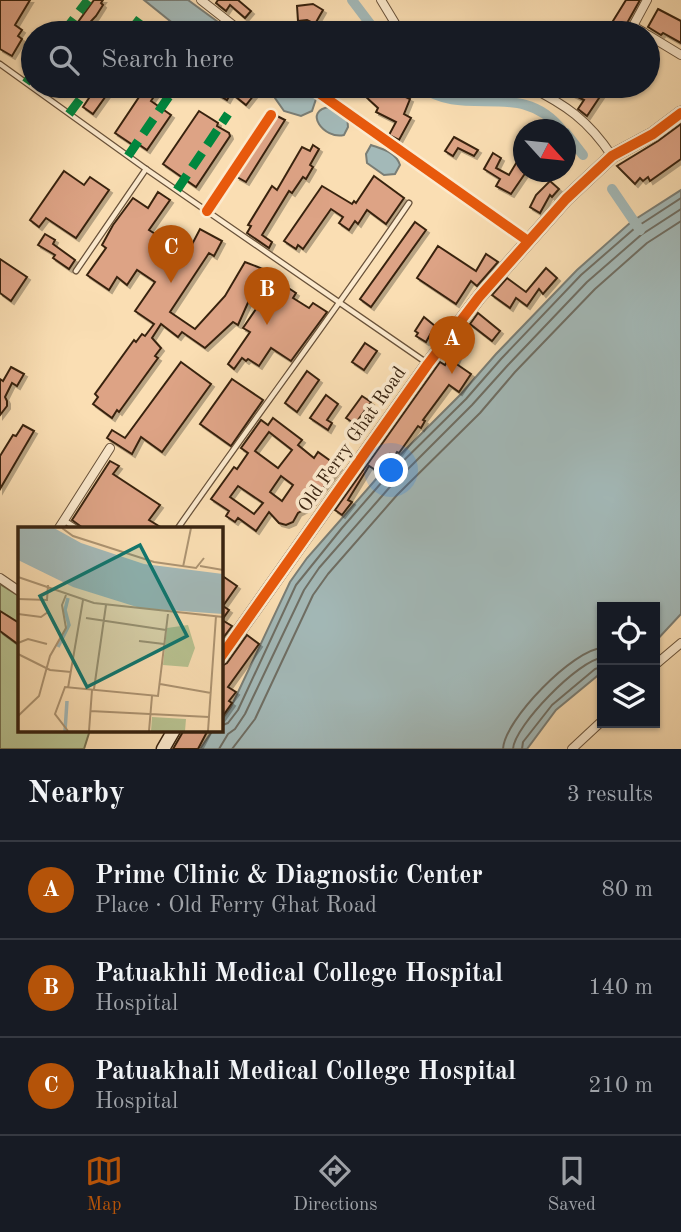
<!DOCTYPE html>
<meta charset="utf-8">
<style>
body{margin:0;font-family:"Old Standard TT",serif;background:#242831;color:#f1f3f6}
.controls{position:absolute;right:21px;bottom:21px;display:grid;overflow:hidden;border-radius:0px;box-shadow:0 2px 5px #0004}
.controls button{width:63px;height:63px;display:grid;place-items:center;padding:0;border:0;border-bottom:2px solid #363941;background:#171b24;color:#f1f3f6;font:35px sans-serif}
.compass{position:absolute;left:513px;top:119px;width:63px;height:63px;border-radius:50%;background:#171b24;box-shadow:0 2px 5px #0004;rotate:117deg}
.you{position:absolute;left:392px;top:471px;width:24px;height:24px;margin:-18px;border:5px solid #fff;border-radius:50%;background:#1a73e8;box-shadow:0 0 0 10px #1a73e833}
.badge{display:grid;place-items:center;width:46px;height:46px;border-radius:50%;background:#b45309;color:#fff;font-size:23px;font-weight:700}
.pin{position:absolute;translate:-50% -58px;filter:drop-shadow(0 2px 4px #0008)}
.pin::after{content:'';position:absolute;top:37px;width:24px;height:21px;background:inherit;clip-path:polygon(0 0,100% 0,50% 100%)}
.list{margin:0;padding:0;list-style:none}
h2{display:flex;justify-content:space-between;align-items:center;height:91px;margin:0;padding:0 28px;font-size:30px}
h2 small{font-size:23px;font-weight:400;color:#9ea1a6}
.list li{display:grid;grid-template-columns:46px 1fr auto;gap:21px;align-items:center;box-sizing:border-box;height:98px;padding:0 28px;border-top:2px solid #363941}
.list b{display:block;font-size:26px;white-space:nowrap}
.list p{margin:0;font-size:23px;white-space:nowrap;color:#9ea1a6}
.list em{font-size:23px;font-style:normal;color:#9ea1a6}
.icon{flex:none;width:38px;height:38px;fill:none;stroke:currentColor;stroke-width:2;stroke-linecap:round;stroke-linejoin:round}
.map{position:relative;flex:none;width:681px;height:749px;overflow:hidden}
.search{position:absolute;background:#171b24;box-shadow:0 2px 5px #0004;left:21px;right:21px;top:21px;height:77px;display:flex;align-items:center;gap:18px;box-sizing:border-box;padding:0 24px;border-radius:38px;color:#9ea1a6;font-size:26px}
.sheet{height:385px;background:#171b24}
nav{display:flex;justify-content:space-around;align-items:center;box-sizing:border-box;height:98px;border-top:2px solid #363941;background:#171b24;font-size:19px;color:#9ea1a6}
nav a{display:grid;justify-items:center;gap:4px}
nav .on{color:#b45309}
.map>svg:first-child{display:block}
.green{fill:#b8c291;stroke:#787351;stroke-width:2}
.water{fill:#a3b9b8;stroke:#797d75;stroke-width:2}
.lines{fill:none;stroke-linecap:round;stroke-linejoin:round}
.shore{stroke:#6e6e64;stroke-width:2}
.canal{stroke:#a3b9b8;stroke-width:10}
.building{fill:#dda385;stroke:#392411;stroke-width:2;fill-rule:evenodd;filter:url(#shadow)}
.lane-casing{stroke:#69523a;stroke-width:7}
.street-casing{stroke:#69523a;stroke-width:10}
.secondary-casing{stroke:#392411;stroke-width:15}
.lane{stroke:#fceace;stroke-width:4.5}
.street{stroke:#fceace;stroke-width:8}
.secondary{stroke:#fceace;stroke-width:12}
.quiet{stroke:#00873e;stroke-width:9;stroke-dasharray:18 9;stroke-linecap:butt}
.cycleway-casing{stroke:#fceace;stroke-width:15}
.cycleway{stroke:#e8590c;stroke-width:10}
.labels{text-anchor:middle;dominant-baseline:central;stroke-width:7;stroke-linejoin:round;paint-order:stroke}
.street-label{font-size:19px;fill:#392411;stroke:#fceace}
.inset-river{fill:none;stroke:#a3b9b8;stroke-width:3.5}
.inset-road{fill:none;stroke:#ad9472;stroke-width:2}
.view{fill:#0f766e;fill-opacity:0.15;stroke:#0f766e;stroke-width:3.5}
.inset-edge{fill:none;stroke:#392411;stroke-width:3.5}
</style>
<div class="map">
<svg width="681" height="749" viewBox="0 0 681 749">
<defs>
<filter id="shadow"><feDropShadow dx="3" dy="3" stdDeviation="0" flood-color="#0004"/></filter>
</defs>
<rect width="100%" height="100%" fill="#fadeb3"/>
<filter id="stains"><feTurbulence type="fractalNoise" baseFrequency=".00286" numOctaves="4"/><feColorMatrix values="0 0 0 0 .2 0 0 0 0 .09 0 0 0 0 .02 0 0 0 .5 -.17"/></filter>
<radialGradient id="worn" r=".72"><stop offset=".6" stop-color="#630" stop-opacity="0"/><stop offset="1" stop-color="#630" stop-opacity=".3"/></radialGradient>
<g class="green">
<polygon points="0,584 19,596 19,623 0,611"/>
<polygon points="0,631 19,645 19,730 90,730 84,749 0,749"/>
</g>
<g class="water">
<polygon points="144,0 188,0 233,33 185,33"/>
<polygon points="279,86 305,86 317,96 312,111 301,116 284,111 275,98"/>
<path d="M330 107 347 115 348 127 344 135C324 140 302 110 330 107Z"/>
<path d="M371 145C382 149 396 152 400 165L395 174 384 175 367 163 366 154Z"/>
<polygon points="681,190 681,614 655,642 655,607 602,607 602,672 556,710 527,749 200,749 213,730 220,730 221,721 231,707 290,582 307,558 337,524 377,478 461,394 496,354 577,270 631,222"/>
</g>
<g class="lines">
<g class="shore">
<polyline points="220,726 228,723 238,710 296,585 342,528 382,482 466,399 501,359 581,275 635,228 681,198"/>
<polyline points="219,749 228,734 235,729 245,714 304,590 319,568 389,488 472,405 508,365 587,282 641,235 681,209"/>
<polyline points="232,749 255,719 313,595 328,574 397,495 480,413 515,372 595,289 647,243 681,221"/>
<path d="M503 749C504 720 574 649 602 648"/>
<path d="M513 749C514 726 580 659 602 658"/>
<polyline points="522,749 523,742 552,705 595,669 602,667"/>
</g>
<g class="canal">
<polyline points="352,0 377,33"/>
<path d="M420 86C466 120 521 78 562 130"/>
<polyline points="566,133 583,155"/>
<polyline points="612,189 640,230"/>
</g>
</g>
<g class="building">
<polygon points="0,0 30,0 15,25 22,30 18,36 22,39 12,56 0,49"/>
<polygon points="94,0 103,0 101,3 103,5 96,16 80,33 70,33"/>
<polygon points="218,0 238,0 251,11 245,18 230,5 226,11 216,3"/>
<polygon points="626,0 640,0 627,23 625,33 617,33 608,29"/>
<polygon points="313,4 323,10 315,24 307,20 298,21 297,6"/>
<polygon points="658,9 681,21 681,43 663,33 661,35 648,27"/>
<polygon points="97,86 113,86 93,114 83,107"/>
<polygon points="128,86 161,86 151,101 171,115 147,150 135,142 133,145 115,133 141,94"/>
<polygon points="204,86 242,86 254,95 246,105 231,93 227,100"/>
<polygon points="375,86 403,86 399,94 410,99 404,114 411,118 399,140 389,135 396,122 376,112 378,108 366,97"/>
<polygon points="555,86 600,86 605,89 587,116 578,109 584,100"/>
<polygon points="199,111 218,123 217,126 229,133 230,136 196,187 163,164"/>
<polygon points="277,116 285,120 246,182 237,177"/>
<polygon points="681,124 681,159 650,181 648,177 643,181 640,178 635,184 617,166 658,141"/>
<polygon points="454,137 478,150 474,156 458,148 453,156 445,151"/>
<polygon points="313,145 319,149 310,165 313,167 306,179 303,177 292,193 289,191 262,235 272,242 269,248 247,233 251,226 248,225 272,186 277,190 302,147 310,151"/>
<polygon points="493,153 501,158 496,168 509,175 518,160 523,163 523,172 526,172 511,194 496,186 500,179 484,169"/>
<polygon points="64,171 84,185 90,177 109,190 76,238 46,218 39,227 30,220"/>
<polygon points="374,176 404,198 386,224 367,210 358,224 355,221 349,230 339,223 343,217 331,209 303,249 298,245 296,249 284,241 322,186 352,204 354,201 356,203"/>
<polygon points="550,181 559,189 552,197 550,195 540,213 530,207 536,195"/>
<polygon points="158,192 170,200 149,230 160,237 156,242 181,258 185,252 187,254 200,229 222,241 214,256 209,253 170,312 195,329 225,296 245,262 263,269 238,325 233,322 205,348 182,332 178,337 161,324 152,338 161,348 155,356 158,358 119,412 117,410 112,418 93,404 98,397 95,394 134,340 136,342 142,334 145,336 154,324 135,311 155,282 137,270 127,285 117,277 109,290 87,275 106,248 102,245 113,225 133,198 148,208"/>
<polygon points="415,222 426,230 371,307 360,299"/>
<polygon points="45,234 55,240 53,244 75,260 69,269 53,258 55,255 38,245"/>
<polygon points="438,246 476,271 486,254 498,262 477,286 471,281 456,304 417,278"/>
<polygon points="0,259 27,277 11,301 0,293"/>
<polygon points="546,268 557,278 543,294 539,289 527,306 516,298 510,308 492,295 507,278 526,292"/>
<polygon points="276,280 296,293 293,298 309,308 313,303 327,312 291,361 271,348 259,366 248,359 246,361 242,358 234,369 228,364 250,332 243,328"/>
<polygon points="478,313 500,331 492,341 470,324"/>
<polygon points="424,317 435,326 426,342 416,336 418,333 415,331"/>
<polygon points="365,343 377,351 364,370 352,362"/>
<polygon points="454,348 460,352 455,363 471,374 459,392 449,385 423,420 425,421 421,428 418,426 399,453 397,452 394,457 390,454 377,471 369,466 348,500 352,502 342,515 335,510 440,362 445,365"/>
<polygon points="181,362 211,384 162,452 141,437 132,454 107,438 112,430 125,438"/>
<polygon points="11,367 24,374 17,386 12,383 5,397 7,401 7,406 0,415 0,379 3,381"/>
<polygon points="307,371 319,380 297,412 285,403"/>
<polygon points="232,379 263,400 231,446 200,424"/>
<polygon points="326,395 338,404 327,420 332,423 328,430 310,418"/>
<polygon points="362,396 371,402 355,424 346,418"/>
<path d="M273 418 302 440 298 445 314 458 318 452 339 467 313 502 310 500 307 508 298 513 293 522 286 525 279 523 269 512 256 531 238 518 235 522 226 516 229 511 211 499 234 467 237 469 248 453 241 448 261 420 268 425ZM269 432 292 450 278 468 255 451ZM281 476 293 485 282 501 270 492ZM238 486 263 503 254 514 230 497Z"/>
<polygon points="23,425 34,431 0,489 0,456 13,435 16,436"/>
<polygon points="110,461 119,466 113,474 160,505 149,520 162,528 83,528 72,520"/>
<polygon points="224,577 237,586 223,606 229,610 222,620 232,626 220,642 220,582"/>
<polygon points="0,611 19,623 19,645 0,631"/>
<polygon points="247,635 259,644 228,687 236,692 229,701 232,703 220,720 220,667 227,663"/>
<polygon points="184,730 208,730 198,749 173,749"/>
</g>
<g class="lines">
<g class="lane-casing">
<g id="lane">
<polyline points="0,64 146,169 427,363"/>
<polyline points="76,271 146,169"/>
<polyline points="65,521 76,528"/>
<path d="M178 528C254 419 334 313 409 203"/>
</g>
</g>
<g class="street-casing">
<g id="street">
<polyline points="201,0 243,33"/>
<polyline points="381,0 401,33"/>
<polyline points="645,33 633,26 647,0"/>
<polyline points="648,35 681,55"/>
<polyline points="309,86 528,241"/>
<path d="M528 86C566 105 588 120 612 156"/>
<polyline points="207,211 271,115"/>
<polyline points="59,528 110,448"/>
<polyline points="0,578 19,591"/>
<polyline points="655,665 681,643"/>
<polyline points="572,749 602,721"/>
</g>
</g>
<g class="secondary-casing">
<g id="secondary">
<polyline points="220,658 428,364 479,297 566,199 612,156 653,134 681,113"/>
<polyline points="163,749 174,730"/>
</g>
</g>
<use href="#lane" class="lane"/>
<use href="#street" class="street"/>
<use href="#secondary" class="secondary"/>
<g class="quiet">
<polyline points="63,33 88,0"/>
<polyline points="129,33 144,13"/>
<polyline points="26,83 33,73"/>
<polyline points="69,114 90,86"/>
<polyline points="128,156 176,86"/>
<polyline points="177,190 228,114"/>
</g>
<g class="cycleway-casing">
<g id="cycleway">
<polyline points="309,86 528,241"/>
<polyline points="207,211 271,115"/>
<polyline points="220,658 428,364 479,297 566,199 612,156 653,134 681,113"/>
</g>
</g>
<use href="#cycleway" class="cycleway"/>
</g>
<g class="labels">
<g class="street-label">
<text transform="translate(353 440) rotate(-55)">Old Ferry Ghat Road</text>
</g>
</g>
<g transform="translate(18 527)">
<rect width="205" height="205" fill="#fadeb3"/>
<path d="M170 98 177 121 170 140 145 138 149 101ZM134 190 168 192 167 204H133Z" fill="#b8c291"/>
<path d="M0 1H36L63 16 126 37 205 47V87L122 81 55 60 0 33Z" fill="#a3b9b8"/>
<path class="inset-river" d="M40 120 51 98 47 83 50 71M47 204 49 174"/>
<path class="inset-road" d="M44 1 55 9 136 35 178 41 186 31M182 39 205 43M165 40 173 1M0 50 76 76 205 90M0 72 29 73 30 58M0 87 23 90 30 85M68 91 148 103M121 114 146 117M0 116 10 112 29 117M0 127 32 143 53 145M142 157 193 166M50 161 65 73M76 162 88 78M72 184 191 190M0 189 21 169 32 129 48 101 44 78 48 68M50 204 37 187 47 160 140 169 150 87M71 204 74 163M131 204 134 169M190 204 198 89"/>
<path class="view" d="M122 18 169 109 69 160 22 69Z"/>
<rect width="205" height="205" class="inset-edge"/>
</g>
<rect width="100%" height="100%" filter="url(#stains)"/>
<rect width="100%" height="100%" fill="url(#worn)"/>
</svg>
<div class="controls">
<button><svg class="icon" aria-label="locate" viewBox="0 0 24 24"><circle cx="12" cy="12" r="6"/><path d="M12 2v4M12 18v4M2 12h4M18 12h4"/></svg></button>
<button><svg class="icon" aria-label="layers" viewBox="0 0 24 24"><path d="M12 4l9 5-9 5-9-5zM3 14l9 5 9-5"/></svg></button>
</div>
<svg class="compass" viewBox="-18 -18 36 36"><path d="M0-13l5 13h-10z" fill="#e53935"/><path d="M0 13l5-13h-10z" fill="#9ea1a6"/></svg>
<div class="you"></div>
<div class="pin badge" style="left:452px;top:374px">A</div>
<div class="pin badge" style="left:267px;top:325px">B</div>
<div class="pin badge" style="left:171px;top:283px">C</div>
<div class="search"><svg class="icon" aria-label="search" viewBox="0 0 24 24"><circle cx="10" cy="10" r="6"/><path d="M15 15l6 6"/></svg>Search here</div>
</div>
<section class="sheet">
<h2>Nearby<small>3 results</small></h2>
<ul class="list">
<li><span class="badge">A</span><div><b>Prime Clinic &amp; Diagnostic Center</b><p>Place · Old Ferry Ghat Road</p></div><em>80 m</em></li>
<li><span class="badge">B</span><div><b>Patuakhli Medical College Hospital</b><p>Hospital</p></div><em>140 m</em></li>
<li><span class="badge">C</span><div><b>Patuakhali Medical College Hospital</b><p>Hospital</p></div><em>210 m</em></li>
</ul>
</section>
<nav>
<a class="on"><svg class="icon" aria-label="map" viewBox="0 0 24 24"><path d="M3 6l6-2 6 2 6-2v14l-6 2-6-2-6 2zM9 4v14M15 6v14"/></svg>Map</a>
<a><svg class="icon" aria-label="directions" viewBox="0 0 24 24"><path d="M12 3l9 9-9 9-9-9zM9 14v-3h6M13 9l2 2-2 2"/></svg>Directions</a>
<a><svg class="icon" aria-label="saved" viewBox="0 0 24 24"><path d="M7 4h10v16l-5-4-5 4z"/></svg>Saved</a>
</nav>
